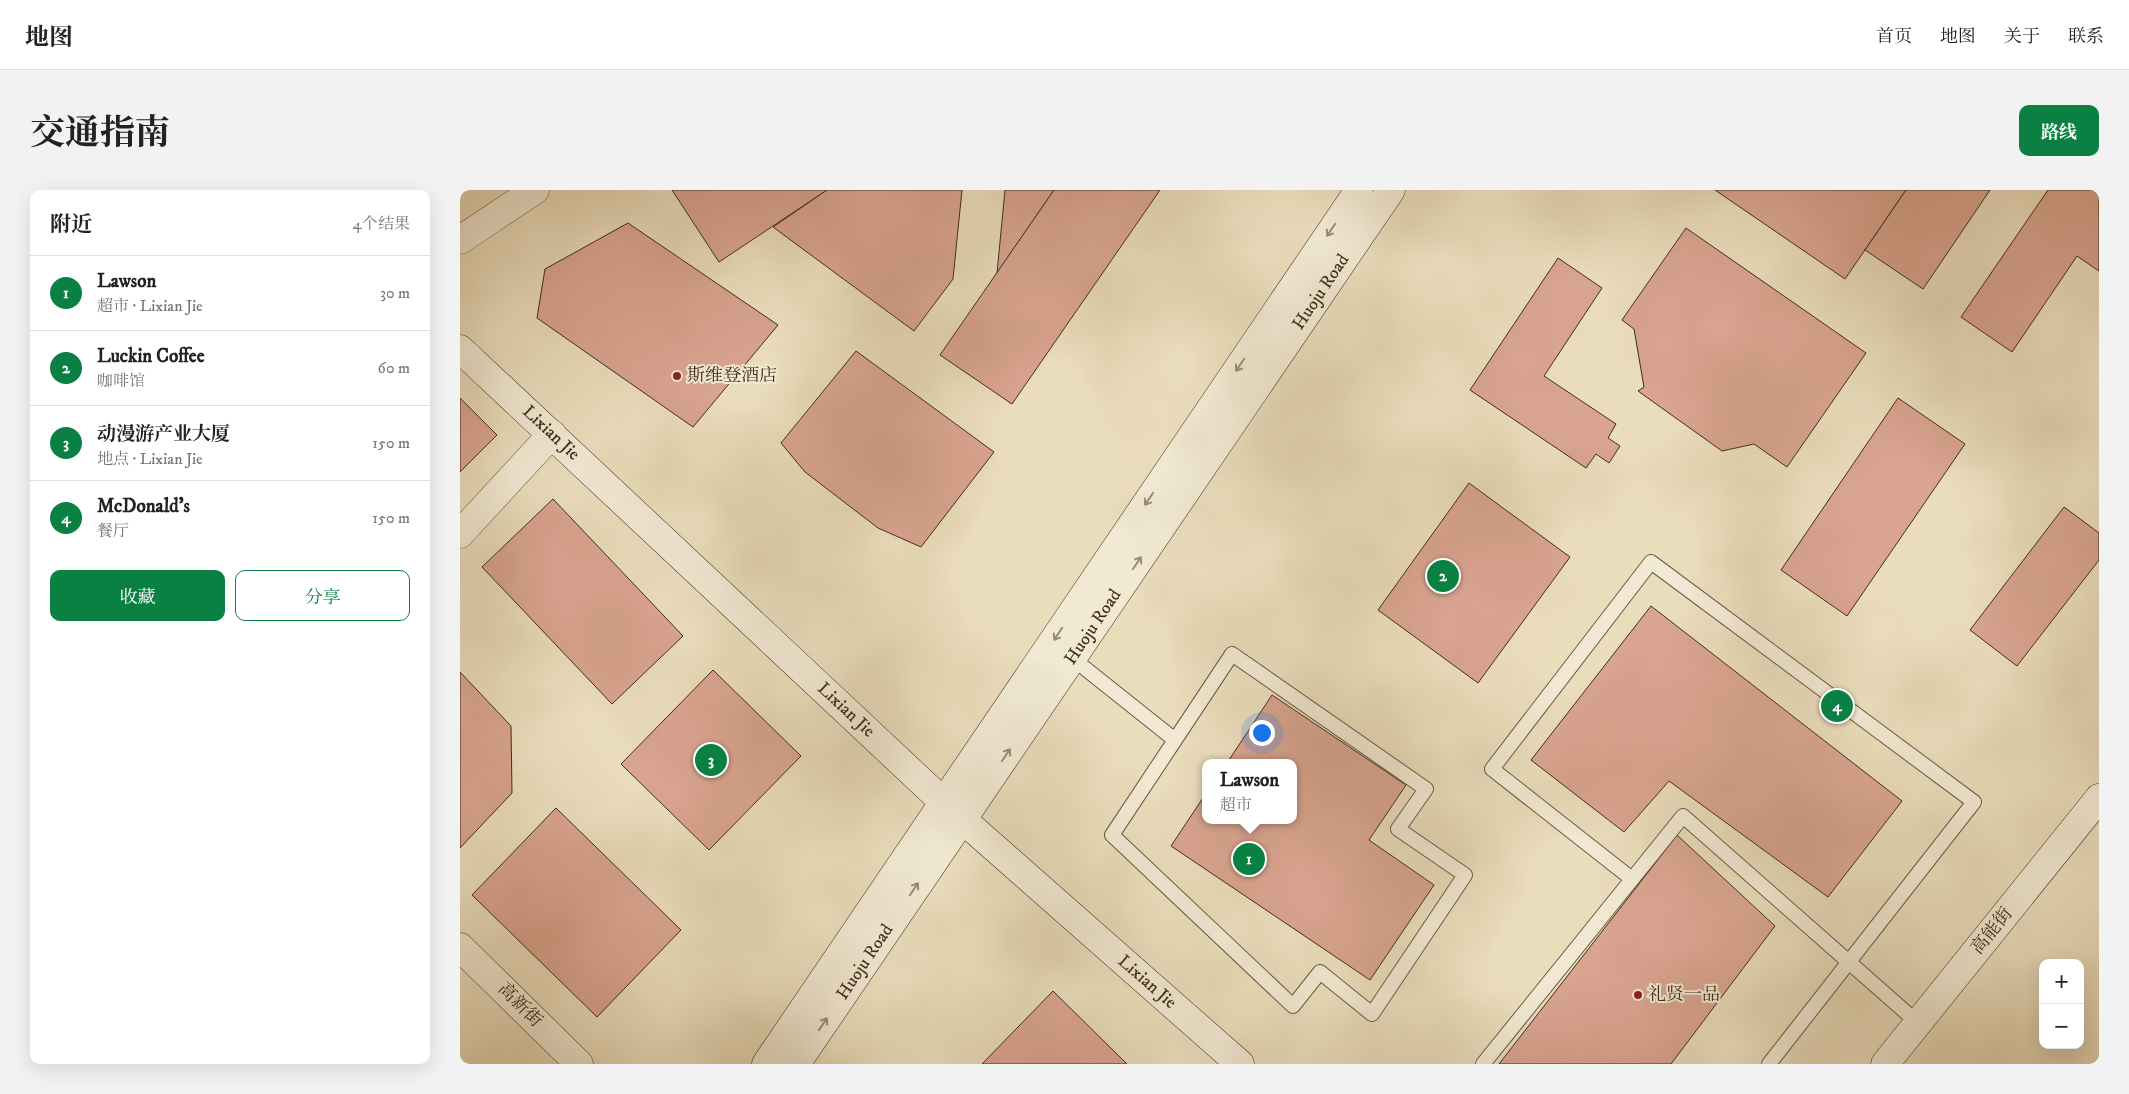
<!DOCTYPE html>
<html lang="zh">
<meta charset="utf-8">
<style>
body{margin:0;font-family:"IM FELL DW Pica","Noto Serif SC",serif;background:#f2f2f2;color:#222}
.controls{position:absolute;right:15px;bottom:15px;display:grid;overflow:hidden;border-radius:10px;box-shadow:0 5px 20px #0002}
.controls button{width:45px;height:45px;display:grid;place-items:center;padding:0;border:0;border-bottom:1px solid #e0e0e0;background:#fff;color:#222;font:25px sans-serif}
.you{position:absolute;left:801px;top:542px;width:18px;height:18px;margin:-12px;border:4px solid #fff;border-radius:50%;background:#1a73e8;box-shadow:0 0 0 8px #1a73e833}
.badge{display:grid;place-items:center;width:32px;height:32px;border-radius:50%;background:#0b8043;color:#fff;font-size:16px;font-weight:700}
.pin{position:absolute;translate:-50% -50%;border:2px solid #fff;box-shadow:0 1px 5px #0006}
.popup{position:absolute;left:742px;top:569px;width:95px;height:65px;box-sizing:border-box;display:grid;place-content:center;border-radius:10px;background:#fff;filter:drop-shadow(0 1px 4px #0005);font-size:16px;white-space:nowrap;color:#767676}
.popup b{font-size:19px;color:#222}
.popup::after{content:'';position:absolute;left:50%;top:100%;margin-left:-10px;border:10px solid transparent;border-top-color:#fff}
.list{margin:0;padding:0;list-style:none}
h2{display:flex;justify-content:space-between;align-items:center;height:65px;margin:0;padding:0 20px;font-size:21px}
h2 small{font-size:16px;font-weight:400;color:#767676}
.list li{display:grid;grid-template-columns:32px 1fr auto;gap:15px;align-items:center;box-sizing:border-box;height:75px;padding:0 20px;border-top:1px solid #e0e0e0}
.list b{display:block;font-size:19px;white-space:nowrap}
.list p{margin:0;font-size:16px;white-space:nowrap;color:#767676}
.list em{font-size:16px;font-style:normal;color:#767676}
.actions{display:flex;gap:10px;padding:15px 20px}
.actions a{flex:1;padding:11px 0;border:1px solid #0b8043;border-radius:10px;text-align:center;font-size:18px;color:#0b8043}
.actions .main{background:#0b8043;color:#fff}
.map{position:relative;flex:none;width:1639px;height:874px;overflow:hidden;border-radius:10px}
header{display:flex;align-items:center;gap:30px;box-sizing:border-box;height:70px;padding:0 25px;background:#fff;border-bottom:1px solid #e0e0e0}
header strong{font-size:24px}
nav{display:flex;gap:28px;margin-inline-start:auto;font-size:18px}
.intro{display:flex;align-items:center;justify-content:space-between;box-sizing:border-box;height:120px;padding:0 30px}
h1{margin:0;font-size:35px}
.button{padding:12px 22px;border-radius:10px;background:#0b8043;color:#fff;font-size:18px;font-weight:700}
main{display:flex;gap:30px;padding:0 30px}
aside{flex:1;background:#fff;border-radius:10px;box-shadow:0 5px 20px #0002}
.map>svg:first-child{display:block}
.building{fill:#d9a490;stroke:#422d1a}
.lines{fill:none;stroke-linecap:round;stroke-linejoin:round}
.lane-casing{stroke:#6c5942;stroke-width:16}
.street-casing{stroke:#6c5942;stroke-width:29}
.secondary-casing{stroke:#422d1a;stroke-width:29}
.lane{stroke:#f1e9d3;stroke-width:14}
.street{stroke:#f1e9d3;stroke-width:28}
.secondary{stroke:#f1e9d3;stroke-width:28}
.oneway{stroke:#9a8b76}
.poi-dot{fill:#8f2418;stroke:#f1e9d3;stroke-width:2}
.labels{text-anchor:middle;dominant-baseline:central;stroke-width:4;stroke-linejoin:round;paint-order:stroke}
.street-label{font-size:18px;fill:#422d1a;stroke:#f1e9d3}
.poi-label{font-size:18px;fill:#422d1a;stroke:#f1e9d3;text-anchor:start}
</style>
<header>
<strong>地图</strong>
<nav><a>首页</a><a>地图</a><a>关于</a><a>联系</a></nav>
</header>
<div class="intro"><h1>交通指南</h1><a class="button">路线</a></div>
<main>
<aside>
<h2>附近<small>4个结果</small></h2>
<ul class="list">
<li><span class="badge">1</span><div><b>Lawson</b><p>超市 · Lixian Jie</p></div><em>30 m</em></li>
<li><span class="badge">2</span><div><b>Luckin Coffee</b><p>咖啡馆</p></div><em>60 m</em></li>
<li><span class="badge">3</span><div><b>动漫游产业大厦</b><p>地点 · Lixian Jie</p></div><em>150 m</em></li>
<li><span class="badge">4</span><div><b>McDonald's</b><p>餐厅</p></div><em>150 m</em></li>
</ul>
<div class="actions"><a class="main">收藏</a><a>分享</a></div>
</aside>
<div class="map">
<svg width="1639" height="874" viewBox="0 0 1639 874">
<rect width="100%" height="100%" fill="#eaddbc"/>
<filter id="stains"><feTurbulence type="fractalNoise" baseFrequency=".004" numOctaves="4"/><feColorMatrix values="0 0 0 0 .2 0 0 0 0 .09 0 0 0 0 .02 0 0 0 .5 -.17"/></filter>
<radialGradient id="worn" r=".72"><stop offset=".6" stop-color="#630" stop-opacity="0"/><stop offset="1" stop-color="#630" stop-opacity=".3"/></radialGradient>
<g class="building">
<polygon points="212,0 367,0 259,72"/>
<polygon points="367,0 502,0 493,89 454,141 313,37"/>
<polygon points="545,0 594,0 537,83"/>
<polygon points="594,0 700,0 552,214 480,165"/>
<polygon points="1255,0 1446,0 1385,89"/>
<polygon points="1446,0 1530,0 1463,99 1405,60"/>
<polygon points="1588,0 1632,0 1639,5 1639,81 1617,66 1552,162 1501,127"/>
<polygon points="168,33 318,135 233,237 77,128 85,79"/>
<polygon points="1226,38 1406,163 1327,277 1294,254 1262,261 1178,201 1184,197 1174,139 1162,130"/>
<polygon points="1098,68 1142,98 1084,186 1156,234 1148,248 1160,256 1149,273 1136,264 1126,278 1010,200"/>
<polygon points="396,161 534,262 461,357 418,338 345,282 321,253"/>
<polygon points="0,208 37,245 0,282"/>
<polygon points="1438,208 1505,254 1387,426 1321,380"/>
<polygon points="1009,293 1110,367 1018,493 918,420"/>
<polygon points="93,309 223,446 152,514 22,377"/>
<polygon points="1604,317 1639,343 1639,370 1557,476 1510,440"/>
<polygon points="1191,416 1442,611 1368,707 1209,591 1164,642 1071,570"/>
<polygon points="253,480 341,566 249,660 161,574"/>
<polygon points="0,482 51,536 52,603 0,658"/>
<polygon points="812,505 946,595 909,650 974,695 910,790 711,656 745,605 745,630 833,630 833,573 767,573"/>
<polygon points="96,618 221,740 137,827 12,705"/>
<polygon points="1217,645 1315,736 1211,874 1039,874"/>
<polygon points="593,801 667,874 522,874"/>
</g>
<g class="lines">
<g class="lane-casing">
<g id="lane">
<polyline points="612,468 715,550 652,645 833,816 860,782 912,824 1005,685 938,639 966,599 772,464 715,550"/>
<polyline points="1172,689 1032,579 1191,372 1514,612 1309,874"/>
<polyline points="1023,874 1223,626 1458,833"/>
</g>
</g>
<g class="street-casing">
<g id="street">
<polyline points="0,50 75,0"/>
<polyline points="0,344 92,244"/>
</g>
</g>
<g class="secondary-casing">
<g id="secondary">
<polyline points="0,159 494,622 780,874"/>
<polyline points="0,757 119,874"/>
<polyline points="306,874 899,0"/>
<polyline points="336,874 931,0"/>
<polyline points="1425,874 1639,608"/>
</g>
</g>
<use href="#lane" class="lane"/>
<use href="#street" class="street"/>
<use href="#secondary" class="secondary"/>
</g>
<defs><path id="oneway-shaft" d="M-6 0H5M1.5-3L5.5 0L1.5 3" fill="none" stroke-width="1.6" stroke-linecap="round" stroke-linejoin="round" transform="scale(1.25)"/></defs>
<g class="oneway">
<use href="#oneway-shaft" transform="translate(871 40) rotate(124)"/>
<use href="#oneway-shaft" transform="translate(780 175) rotate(124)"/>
<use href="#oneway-shaft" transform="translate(689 309) rotate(124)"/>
<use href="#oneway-shaft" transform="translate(677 373) rotate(-56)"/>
<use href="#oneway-shaft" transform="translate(598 444) rotate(124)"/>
<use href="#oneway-shaft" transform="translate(546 565) rotate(-56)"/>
<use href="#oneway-shaft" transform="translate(454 699) rotate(-56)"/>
<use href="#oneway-shaft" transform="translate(363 834) rotate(-56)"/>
</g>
<g class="poi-dot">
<circle cx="217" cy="186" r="5"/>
<circle cx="1178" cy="805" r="5"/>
</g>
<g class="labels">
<g class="street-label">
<text transform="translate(861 102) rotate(-56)">Huoju Road</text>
<text transform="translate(91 243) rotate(43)">Lixian Jie</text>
<text transform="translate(633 437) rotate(-56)">Huoju Road</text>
<text transform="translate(386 520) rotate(43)">Lixian Jie</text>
<text transform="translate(1532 741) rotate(-51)">高能街</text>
<text transform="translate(405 772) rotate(-56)">Huoju Road</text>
<text transform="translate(687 792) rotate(41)">Lixian Jie</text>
<text transform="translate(60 815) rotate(45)">高新街</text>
</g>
<g class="poi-label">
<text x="227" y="186">斯维登酒店</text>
<text x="1188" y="805">礼贤一品</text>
</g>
</g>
<rect width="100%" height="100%" filter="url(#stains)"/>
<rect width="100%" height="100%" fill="url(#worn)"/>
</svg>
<div class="controls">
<button>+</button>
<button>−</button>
</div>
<div class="you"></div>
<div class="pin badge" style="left:789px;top:669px">1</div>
<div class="popup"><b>Lawson</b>超市</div>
<div class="pin badge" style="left:983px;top:386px">2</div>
<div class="pin badge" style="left:251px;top:570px">3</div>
<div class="pin badge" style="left:1377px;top:516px">4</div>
</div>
</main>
